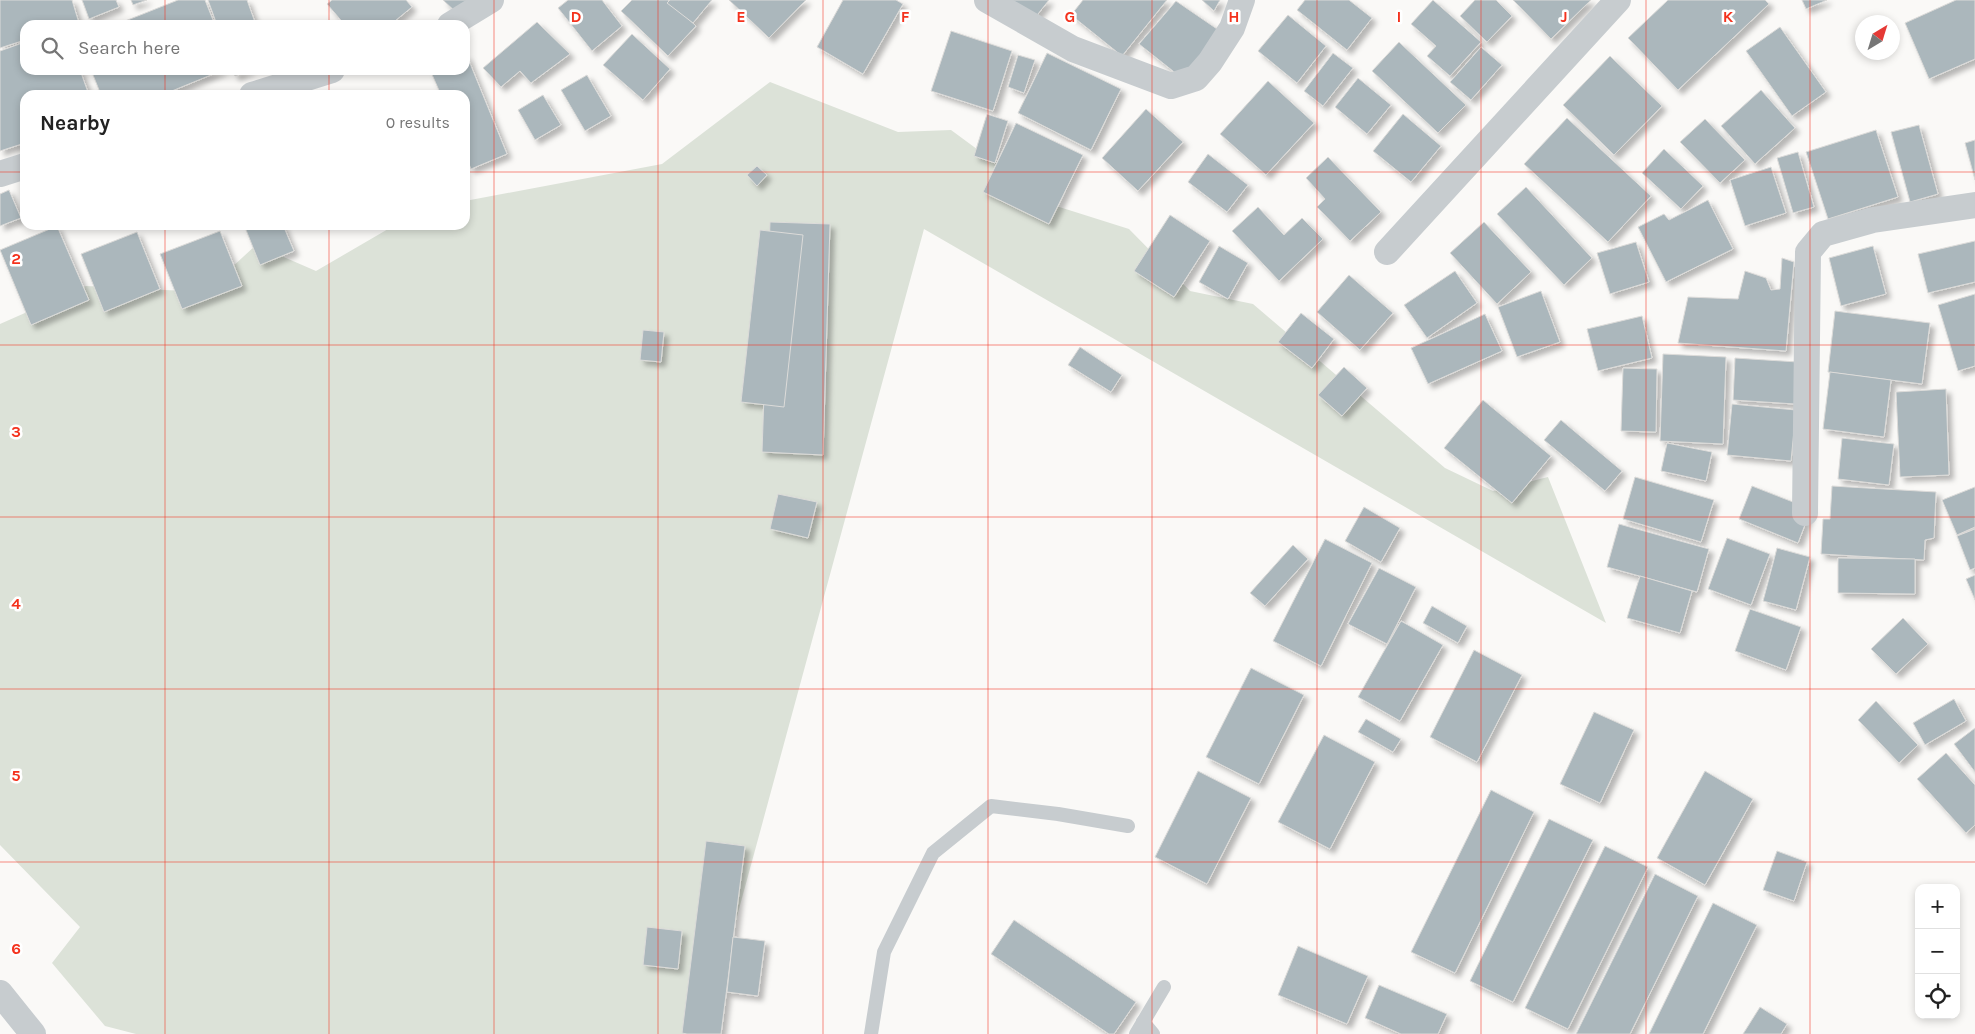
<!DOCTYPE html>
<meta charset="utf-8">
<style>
:root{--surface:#fff;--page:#f6f6f6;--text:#222;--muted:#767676;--line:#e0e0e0}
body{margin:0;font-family:Karla,sans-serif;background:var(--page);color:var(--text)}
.controls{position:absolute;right:15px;bottom:15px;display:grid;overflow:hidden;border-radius:10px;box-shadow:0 2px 8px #0003}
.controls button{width:45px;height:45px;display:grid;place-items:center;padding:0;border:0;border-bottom:1px solid var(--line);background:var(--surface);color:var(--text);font:25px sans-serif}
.compass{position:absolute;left:1855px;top:15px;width:45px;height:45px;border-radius:50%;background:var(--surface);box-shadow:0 2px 8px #0003;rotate:38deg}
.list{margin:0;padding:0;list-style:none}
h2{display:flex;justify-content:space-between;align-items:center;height:65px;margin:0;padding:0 20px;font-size:21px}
h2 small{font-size:16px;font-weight:400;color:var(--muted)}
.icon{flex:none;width:28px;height:28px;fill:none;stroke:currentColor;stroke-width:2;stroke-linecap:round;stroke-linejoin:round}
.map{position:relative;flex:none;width:1975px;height:1034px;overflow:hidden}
.search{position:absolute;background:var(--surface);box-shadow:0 2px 8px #0003;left:20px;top:20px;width:450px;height:55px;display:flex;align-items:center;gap:12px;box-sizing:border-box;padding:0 18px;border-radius:15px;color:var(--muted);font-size:19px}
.panel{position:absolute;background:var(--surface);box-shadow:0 2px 8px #0003;left:20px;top:90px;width:450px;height:140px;border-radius:15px}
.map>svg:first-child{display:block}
.green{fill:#dce2d8}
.building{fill:#abb7bc;stroke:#dcdbd9;filter:url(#shadow)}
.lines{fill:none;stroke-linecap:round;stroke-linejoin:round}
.service{stroke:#c7cccf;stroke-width:14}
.minor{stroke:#c7cccf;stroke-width:26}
.grid{fill:none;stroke:#f4321d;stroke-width:1;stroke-opacity:0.55}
.grid-label{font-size:16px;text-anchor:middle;font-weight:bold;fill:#f4321d;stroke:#fff;stroke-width:5;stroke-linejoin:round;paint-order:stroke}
</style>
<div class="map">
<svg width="1975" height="1034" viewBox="0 0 1975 1034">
<defs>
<filter id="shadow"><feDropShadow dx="4.5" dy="4.5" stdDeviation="2.5" flood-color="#0004"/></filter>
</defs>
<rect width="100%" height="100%" fill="#faf9f7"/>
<path class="green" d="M770,82L898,132L951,130L1053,205L1129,229L1190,291L1253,304L1445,468L1493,491L1548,477L1606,623L924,229L705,1034H136L105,1026L52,963L80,927L0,845V324L86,286L205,292L256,245L316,271L395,225H465V201L662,164Z"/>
<g class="building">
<path d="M0,0H72L79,23L72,25H25V40L0,48Z"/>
<path d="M82,0H116L119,7L89,19Z"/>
<path d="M131,0H147L133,5Z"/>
<path d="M178,0H205L215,25H115Z"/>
<path d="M208,0H247L256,25H217Z"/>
<path d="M332,0H406L412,7L390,25H345L327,4Z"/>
<path d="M443,0H475L460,16Z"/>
<path d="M568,0H602L622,26L592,51L558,8Z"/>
<path d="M632,0H668L696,26L668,56L621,11Z"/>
<path d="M670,0H712L693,23L667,3Z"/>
<path d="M729,0H806L769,38Z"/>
<path d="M843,0H896L903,4L863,74L817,47Z"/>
<path d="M1009,0H1049L1034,19Z"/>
<path d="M1083,0H1167L1122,56L1071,15Z"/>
<path d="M1202,0H1220L1214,11Z"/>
<path d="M1305,0H1349L1372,18L1347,50L1297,10Z"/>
<path d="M1433,0L1481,42L1450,76L1427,56L1436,46L1411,24Z"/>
<path d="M1475,0H1496L1512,16L1487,42L1460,16Z"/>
<path d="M1513,0H1591L1551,39Z"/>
<path d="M1668,0H1765L1769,4L1678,90L1628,38Z"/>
<path d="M1802,0H1827L1806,9Z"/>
<path d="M1956,0H1975V59L1929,79L1905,23Z"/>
<path d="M1176,1L1220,31L1183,79L1139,44Z"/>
<path d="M1288,15L1326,46L1297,83L1258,51Z"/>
<path d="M537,22L570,54L531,83L520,71L501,87L483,68Z"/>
<path d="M1780,27L1826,92L1792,116L1746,51Z"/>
<path d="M951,31L1012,51L993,111L931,91Z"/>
<path d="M632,34L670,69L643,100L603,65Z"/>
<path d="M25,42V70H80L89,95H25V143L0,151V51Z"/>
<path d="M1399,42L1466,105L1438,133L1372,71Z"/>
<path d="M1481,47L1502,65L1471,100L1450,82Z"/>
<path d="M1047,53L1121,89L1091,150L1018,113Z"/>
<path d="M1333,53L1353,68L1323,106L1304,91Z"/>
<path d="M1018,55L1035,60L1024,93L1008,87Z"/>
<path d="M465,56H467L507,154L471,169L465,154V95H441L430,70H465Z"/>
<path d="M1610,56L1662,106L1614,155L1563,105Z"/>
<path d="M91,70H223L162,95H101Z"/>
<path d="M233,70H251L235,76Z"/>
<path d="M587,75L611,116L585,131L561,90Z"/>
<path d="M1358,78L1391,105L1367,134L1335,107Z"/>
<path d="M1268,81L1314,123L1266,175L1220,134Z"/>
<path d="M1761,90L1795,128L1755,164L1721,126Z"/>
<path d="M543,95L561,125L535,140L518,110Z"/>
<path d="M1146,109L1183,142L1138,191L1102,158Z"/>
<path d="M987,114L1008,121L995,163L974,156Z"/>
<path d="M1403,114L1441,146L1411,182L1373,151Z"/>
<path d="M1567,118L1651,196L1608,242L1524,164Z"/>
<path d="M1705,119L1745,160L1720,183L1680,142Z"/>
<path d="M1016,123L1083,155L1049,224L983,192Z"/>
<path d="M1919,125L1938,194L1910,202L1891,132Z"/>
<path d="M1876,130L1898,197L1828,219L1806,152Z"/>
<path d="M1975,140V180L1965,143Z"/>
<path d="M1664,149L1703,186L1681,209L1642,173Z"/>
<path d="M1798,152L1814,207L1793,213L1777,158Z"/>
<path d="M1208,154L1248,185L1227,212L1188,182Z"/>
<path d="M1328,157L1381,212L1350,241L1317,207L1325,199L1306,178Z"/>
<path d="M757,166L767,175L757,186L747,175Z"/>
<path d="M1771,167L1786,213L1745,226L1730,180Z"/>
<path d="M1526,187L1592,258L1564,285L1497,214Z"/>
<path d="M9,190L21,218L0,226V194Z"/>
<path d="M1708,200L1733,249L1666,282L1638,227L1664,214L1669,220Z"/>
<path d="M1258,207L1284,235L1302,218L1323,239L1279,281L1232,231Z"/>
<path d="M1170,215L1210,241L1174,297L1134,271Z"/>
<path d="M770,222L830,224L823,455L762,452Z"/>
<path d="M1484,222L1531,272L1497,304L1450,253Z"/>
<path d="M244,225H283L294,251L260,265Z"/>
<path d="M57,226L89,300L31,325L0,250Z"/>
<path d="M760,230L803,235L784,407L741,402Z"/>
<path d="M220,231L242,286L182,309L160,254Z"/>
<path d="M137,232L160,289L104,312L81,254Z"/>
<path d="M1975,241V282L1928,293L1918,254Z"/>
<path d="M1636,242L1649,282L1610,294L1597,253Z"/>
<path d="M1219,246L1248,263L1228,299L1199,282Z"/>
<path d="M1873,246L1886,294L1841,306L1829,258Z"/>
<path d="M1782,258L1794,262L1786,351L1678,343L1688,297L1738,299L1745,271L1766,278L1771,290L1780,289Z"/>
<path d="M1455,271L1477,303L1427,338L1404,305Z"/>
<path d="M1349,275L1393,313L1360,350L1317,312Z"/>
<path d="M1541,291L1560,342L1517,357L1498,307Z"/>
<path d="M1975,294V366L1958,371L1938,305Z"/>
<path d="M1835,311L1930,323L1922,384L1828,372Z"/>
<path d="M1301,313L1334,339L1312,368L1278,342Z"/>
<path d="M1485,314L1502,351L1428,384L1411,348Z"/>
<path d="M1642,316L1652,358L1598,371L1587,329Z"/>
<path d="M643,330L664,332L661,362L640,360Z"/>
<path d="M1080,347L1122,375L1111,392L1068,365Z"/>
<path d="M1663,354L1726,357L1723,444L1660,441Z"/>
<path d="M1735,358L1798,362L1795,404L1733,400Z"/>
<path d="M1344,367L1367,388L1342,416L1318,395Z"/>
<path d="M1623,368L1657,369L1656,432L1621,431Z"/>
<path d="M1830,372L1891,380L1884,437L1823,429Z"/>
<path d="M1946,389L1949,475L1900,477L1896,392Z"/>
<path d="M1483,400L1551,456L1512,503L1444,448Z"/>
<path d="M1732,404L1796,410L1791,461L1727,455Z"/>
<path d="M1561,420L1622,471L1605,491L1544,440Z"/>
<path d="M1842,438L1894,444L1889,485L1838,479Z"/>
<path d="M1667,443L1712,452L1706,481L1661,471Z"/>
<path d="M1635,477L1714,500L1701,542L1623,519Z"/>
<path d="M1752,486L1811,509L1798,543L1739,519Z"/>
<path d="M1832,486L1936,492L1934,538L1925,540L1924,560L1821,554L1823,519H1830Z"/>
<path d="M1975,487V527L1957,535L1942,500Z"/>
<path d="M778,494L817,502L808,538L770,529Z"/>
<path d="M1364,507L1400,528L1381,562L1345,541Z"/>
<path d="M1619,524L1709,549L1697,592L1607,567Z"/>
<path d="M1975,529V568L1970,570L1957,536Z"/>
<path d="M1727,538L1770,554L1751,605L1708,589Z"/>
<path d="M1325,539L1372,563L1321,666L1273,641Z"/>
<path d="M1293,545L1308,559L1265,606L1250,593Z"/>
<path d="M1777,548L1810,557L1796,610L1763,601Z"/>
<path d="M1838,558L1915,559V594L1838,593Z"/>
<path d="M1379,568L1416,587L1387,644L1348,624Z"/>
<path d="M1975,575V600L1966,579Z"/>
<path d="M1640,576L1692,591L1680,633L1627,618Z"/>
<path d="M1432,606L1467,626L1458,643L1423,623Z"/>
<path d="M1750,609L1801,627L1786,670L1735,651Z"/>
<path d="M1903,618L1928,644L1896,674L1871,649Z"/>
<path d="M1401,621L1443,645L1400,721L1358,697Z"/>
<path d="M1474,650L1522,675L1477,762L1430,737Z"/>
<path d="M1251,668L1304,695L1259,784L1206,757Z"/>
<path d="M1954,699L1966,721L1925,745L1913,723Z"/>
<path d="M1876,701L1918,745L1899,763L1858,720Z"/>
<path d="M1594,712L1634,730L1600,803L1560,784Z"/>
<path d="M1366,719L1401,739L1393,752L1358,732Z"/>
<path d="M1975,728V772L1954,744Z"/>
<path d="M1324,735L1375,762L1330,849L1278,822Z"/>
<path d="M1946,753L1975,785V825L1966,833L1917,779Z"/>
<path d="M1198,771L1251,798L1207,884L1155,857Z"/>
<path d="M1705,771L1753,799L1705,885L1657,858Z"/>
<path d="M1491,790L1534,812L1455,973L1411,952Z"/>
<path d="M1549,819L1593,840L1513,1002L1470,981Z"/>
<path d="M706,841L745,846L721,1034H687L682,1033Z"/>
<path d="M1605,846L1648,867L1568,1029L1525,1008Z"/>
<path d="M1777,851L1807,862L1794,901L1763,890Z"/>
<path d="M1655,874L1698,896L1630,1034H1576Z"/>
<path d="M1713,903L1757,925L1703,1034H1649Z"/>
<path d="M1014,920L1136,1002L1114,1034H1109L991,954Z"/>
<path d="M647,927L682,931L678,969L643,965Z"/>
<path d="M733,937L765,941L758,996L727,992Z"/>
<path d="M1298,946L1368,976L1347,1024L1278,995Z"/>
<path d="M1379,985L1447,1014L1438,1034H1401L1365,1018Z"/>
<path d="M1760,1007L1787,1024L1781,1034H1743Z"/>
</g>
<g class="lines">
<g class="service">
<path d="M1143,1022L1153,1034"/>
<path d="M871,1034L884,952L933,853L991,806L1058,814L1128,826"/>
<path d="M1136,1034L1164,987"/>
</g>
<g class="minor">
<path d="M987,0L1073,49L1171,86L1196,78L1210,62L1232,28L1242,0"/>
<path d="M450,25L491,0"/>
<path d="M252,95L332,70"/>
<path d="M0,174L25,166"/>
<path d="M1387,252L1618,0"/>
<path d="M1805,513L1808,252L1823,234L1873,220L1975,205"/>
<path d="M0,993L33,1034"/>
</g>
</g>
<path class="grid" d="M165,0V25M329,0V25M494,0V1034M658,0V1034M823,0V1034M988,0V1034M1152,0V1034M1317,0V1034M1481,0V1034M1646,0V1034M1810,0V1034M165,70V95M329,70V95M0,172H25M465,172H1975M165,225V1034M329,225V1034M0,345H1975M0,517H1975M0,689H1975M0,862H1975"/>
<g class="grid-label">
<text x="576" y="22">D</text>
<text x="741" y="22">E</text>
<text x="905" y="22">F</text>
<text x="1070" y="22">G</text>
<text x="1234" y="22">H</text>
<text x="1399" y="22">I</text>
<text x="1564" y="22">J</text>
<text x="1728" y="22">K</text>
<text x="16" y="264">2</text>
<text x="16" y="437">3</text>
<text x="16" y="609">4</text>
<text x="16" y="781">5</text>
<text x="16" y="954">6</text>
</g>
</svg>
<div class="controls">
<button>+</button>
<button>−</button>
<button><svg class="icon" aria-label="locate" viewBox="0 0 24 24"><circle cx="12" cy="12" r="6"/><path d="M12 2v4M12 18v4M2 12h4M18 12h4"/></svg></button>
</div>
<svg class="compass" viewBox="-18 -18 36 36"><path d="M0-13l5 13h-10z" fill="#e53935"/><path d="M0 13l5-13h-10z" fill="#767676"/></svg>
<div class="search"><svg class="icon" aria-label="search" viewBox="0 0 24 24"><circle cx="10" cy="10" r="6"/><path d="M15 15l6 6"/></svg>Search here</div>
<section class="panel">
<h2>Nearby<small>0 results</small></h2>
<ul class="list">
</ul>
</section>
</div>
